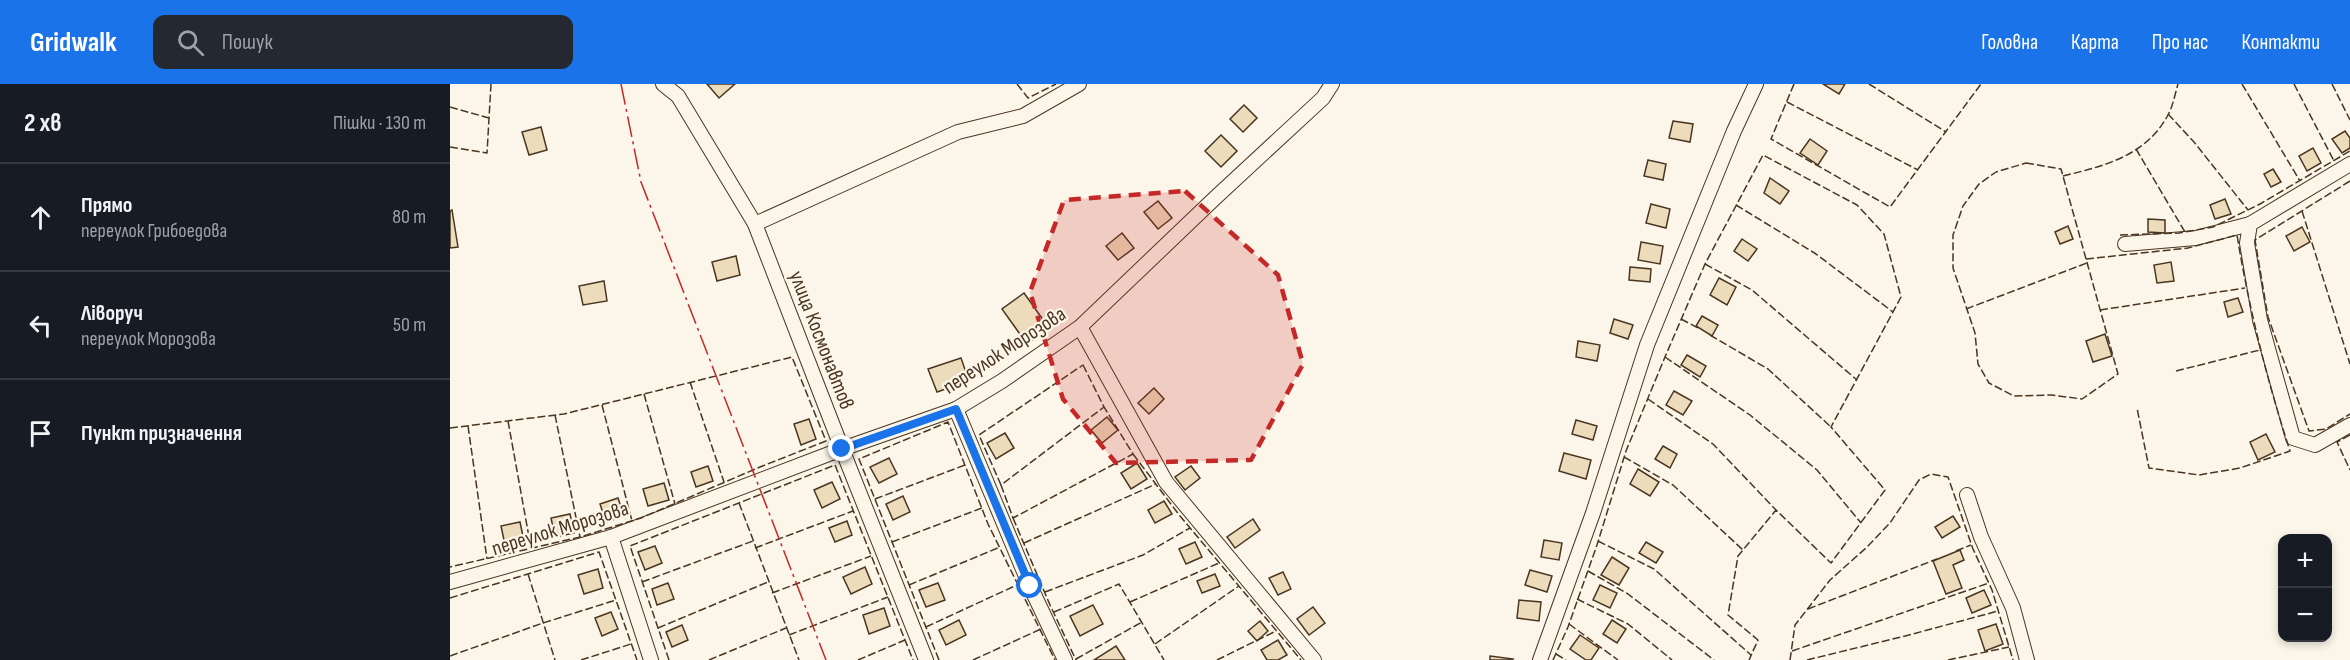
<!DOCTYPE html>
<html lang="uk">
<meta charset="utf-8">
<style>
:root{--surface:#171b24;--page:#242831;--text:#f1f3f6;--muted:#9ea1a6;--line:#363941;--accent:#1a73e8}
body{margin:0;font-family:"Sofia Sans Condensed",sans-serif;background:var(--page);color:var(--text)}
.controls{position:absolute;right:18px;bottom:18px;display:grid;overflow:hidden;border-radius:12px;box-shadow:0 3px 9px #0003}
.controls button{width:54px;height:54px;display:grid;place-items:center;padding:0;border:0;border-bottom:2px solid var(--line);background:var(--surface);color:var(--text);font:30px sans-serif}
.stop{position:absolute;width:18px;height:18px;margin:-14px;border:4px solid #1a73e8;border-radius:50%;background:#fff}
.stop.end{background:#1a73e8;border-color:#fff;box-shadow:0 2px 6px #0008}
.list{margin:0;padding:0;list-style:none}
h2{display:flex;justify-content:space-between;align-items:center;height:78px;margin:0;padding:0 24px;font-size:26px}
h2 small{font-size:20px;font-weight:400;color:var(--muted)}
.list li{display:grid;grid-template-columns:39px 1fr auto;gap:18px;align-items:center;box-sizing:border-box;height:108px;padding:0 24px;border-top:2px solid var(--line)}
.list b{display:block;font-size:22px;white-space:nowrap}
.list p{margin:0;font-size:20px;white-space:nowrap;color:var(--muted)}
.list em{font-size:20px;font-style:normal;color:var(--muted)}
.icon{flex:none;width:33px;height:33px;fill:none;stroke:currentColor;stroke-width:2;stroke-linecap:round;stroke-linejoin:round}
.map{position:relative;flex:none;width:1900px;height:576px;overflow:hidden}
header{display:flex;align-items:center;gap:36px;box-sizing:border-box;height:84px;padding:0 30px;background:var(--accent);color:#fff}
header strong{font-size:28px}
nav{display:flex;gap:33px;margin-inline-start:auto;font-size:21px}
.search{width:420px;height:54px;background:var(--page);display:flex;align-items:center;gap:15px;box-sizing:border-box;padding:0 21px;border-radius:12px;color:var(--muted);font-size:22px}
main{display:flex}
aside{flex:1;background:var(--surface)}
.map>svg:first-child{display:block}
.building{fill:#ecdcbc;stroke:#4a3520;stroke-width:1.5}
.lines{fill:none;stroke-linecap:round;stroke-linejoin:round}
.street-casing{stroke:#4a3520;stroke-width:16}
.street{stroke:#fbf6e9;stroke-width:14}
.fence{stroke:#4a3520;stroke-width:1.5;stroke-dasharray:8 3;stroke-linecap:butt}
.power{stroke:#c62828;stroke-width:1.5;stroke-dasharray:21 4.5 3 4.5;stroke-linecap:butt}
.route{stroke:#1a73e8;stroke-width:8}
.marked{fill:#c62828;fill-opacity:0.2;stroke:#c62828;stroke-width:4.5;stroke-dasharray:12 8;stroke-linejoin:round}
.labels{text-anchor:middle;stroke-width:4.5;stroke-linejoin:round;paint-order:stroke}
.street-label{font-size:21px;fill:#4a3520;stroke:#fbf6e9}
</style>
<header>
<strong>Gridwalk</strong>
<div class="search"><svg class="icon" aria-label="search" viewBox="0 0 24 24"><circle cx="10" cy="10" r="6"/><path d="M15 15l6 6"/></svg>Пошук</div>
<nav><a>Головна</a><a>Карта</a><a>Про нас</a><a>Контакти</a></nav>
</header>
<main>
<aside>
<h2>2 хв<small>Пішки · 130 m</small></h2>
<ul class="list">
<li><svg class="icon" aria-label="ahead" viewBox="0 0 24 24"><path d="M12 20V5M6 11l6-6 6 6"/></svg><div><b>Прямо</b><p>переулок Грибоедова</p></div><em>80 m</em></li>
<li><svg class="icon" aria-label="left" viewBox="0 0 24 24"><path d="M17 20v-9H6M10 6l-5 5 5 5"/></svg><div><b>Ліворуч</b><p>переулок Морозова</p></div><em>50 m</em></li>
<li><svg class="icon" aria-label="arrive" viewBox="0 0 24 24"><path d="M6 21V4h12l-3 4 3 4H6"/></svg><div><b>Пункт призначення</b></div></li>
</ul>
</aside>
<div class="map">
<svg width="1900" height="576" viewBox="0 0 1900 576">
<rect width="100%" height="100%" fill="#fbf6e9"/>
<g class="building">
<path d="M257,0H285L269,14Z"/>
<path d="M1373,0H1395L1389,10Z"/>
<path d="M794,21L807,34L793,48L780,35Z"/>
<path d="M1223,37L1243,40L1240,58L1219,54Z"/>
<path d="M91,43L97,66L79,71L72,48Z"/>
<path d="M1895,47L1900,54V64L1892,69L1882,55Z"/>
<path d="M771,51L787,67L771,83L755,67Z"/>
<path d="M1360,55L1377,67L1368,81L1350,69Z"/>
<path d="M1863,64L1871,79L1857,87L1849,72Z"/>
<path d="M1198,76L1216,80L1213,96L1194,92Z"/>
<path d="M1823,85L1831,98L1821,103L1814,90Z"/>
<path d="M1320,94L1339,107L1330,120L1314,109Z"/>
<path d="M1775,115L1781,130L1765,135L1760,121Z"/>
<path d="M708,117L722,134L708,145L694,128Z"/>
<path d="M1201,120L1220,125L1216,144L1196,139Z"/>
<path d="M2,126L8,163L0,164V127Z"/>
<path d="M1698,135L1715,136V149L1698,148Z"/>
<path d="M1618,142L1623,155L1610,160L1605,148Z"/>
<path d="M1852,143L1860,158L1844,167L1836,152Z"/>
<path d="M672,149L684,164L668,176L656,162Z"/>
<path d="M1292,155L1307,165L1298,177L1284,167Z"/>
<path d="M1191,158L1213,162L1210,180L1188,176Z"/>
<path d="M286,172L290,191L267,197L262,178Z"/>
<path d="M1721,178L1724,197L1707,199L1704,181Z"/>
<path d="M1180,183L1201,185L1200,198L1179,196Z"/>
<path d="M1269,194L1286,203L1277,221L1260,211Z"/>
<path d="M154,197L157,217L133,221L129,202Z"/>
<path d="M574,209L599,244L577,260L552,225Z"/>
<path d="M1788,214L1793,228L1778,233L1774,218Z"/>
<path d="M1252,232L1268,241L1262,252L1246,242Z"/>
<path d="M1164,235L1183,241L1178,255L1160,249Z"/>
<path d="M1655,250L1662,272L1643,278L1636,257Z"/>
<path d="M1128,257L1150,261L1147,277L1126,273Z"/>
<path d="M1237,271L1256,282L1250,293L1231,281Z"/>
<path d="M511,274L519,297L487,308L478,285Z"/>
<path d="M704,304L714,315L699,330L688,319Z"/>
<path d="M1224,307L1242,317L1233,331L1216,321Z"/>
<path d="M657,333L668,346L652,359L641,346Z"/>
<path d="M359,335L366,355L351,361L344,340Z"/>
<path d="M1126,336L1147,342L1143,356L1122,350Z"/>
<path d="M555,349L564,364L546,375L537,359Z"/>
<path d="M1816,350L1825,368L1808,376L1800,358Z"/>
<path d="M1213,362L1227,370L1220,384L1205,375Z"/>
<path d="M1114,369L1141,376L1136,395L1109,387Z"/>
<path d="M439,374L447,390L429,399L420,383Z"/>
<path d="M687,379L697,395L681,405L671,389Z"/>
<path d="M258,382L263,397L246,403L241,388Z"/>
<path d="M741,382L750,394L735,406L725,393Z"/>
<path d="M1188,385L1209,398L1200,412L1180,400Z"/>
<path d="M382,398L390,415L372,424L364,406Z"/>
<path d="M214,399L219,416L198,422L193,405Z"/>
<path d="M453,412L460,428L443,436L436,420Z"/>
<path d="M168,414L174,432L156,438L150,420Z"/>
<path d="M714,417L722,430L705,439L698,426Z"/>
<path d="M120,430L124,449L105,453L101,434Z"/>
<path d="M1503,432L1510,443L1492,454L1485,443Z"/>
<path d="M803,435L810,446L785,464L777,453Z"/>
<path d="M397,437L402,451L385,458L379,444Z"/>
<path d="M70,438L74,457L55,461L51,442Z"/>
<path d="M1094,456L1112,459L1109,476L1091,473Z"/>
<path d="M745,458L752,473L736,480L729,465Z"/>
<path d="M1196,458L1213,468L1206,479L1189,469Z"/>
<path d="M205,462L212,479L195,486L188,468Z"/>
<path d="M1510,466L1514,476L1503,481L1512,504L1496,510L1483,477Z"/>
<path d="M1162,473L1179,484L1169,501L1151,491Z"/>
<path d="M415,483L422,500L401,510L393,493Z"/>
<path d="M148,485L153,504L134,510L128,491Z"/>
<path d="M1080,486L1102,492L1097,508L1075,501Z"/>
<path d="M833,488L841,505L828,511L819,494Z"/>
<path d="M765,490L770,502L752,509L747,497Z"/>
<path d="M218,499L224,515L207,521L202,505Z"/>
<path d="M488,499L495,516L476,523L469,506Z"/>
<path d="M1150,501L1167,509L1160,524L1143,516Z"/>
<path d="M1534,506L1541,521L1522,529L1516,514Z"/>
<path d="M1069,516L1091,518L1089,537L1067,534Z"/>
<path d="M643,521L653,540L630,552L620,532Z"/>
<path d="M863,523L875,539L859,551L847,535Z"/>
<path d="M434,524L440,542L419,550L413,531Z"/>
<path d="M161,528L168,545L152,552L145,534Z"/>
<path d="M509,536L516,551L496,561L489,546Z"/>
<path d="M1162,536L1176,545L1167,559L1153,550Z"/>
<path d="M810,537L818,547L807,557L798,547Z"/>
<path d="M1546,540L1553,560L1535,567L1528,546Z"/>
<path d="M232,541L238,556L222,563L216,548Z"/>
<path d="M1130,551L1149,564L1141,576H1136L1120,565Z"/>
<path d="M828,556L837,571L828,576H817L811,566Z"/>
<path d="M666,562L675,576H644Z"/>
<path d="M1040,572L1063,575L1062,576H1040Z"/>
</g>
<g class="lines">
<defs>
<g id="street">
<path d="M213,0L228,12L305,140L392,365L476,576"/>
<path d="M1900,80L1800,140L1797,159L1810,236L1843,354L1865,361L1900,341"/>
<path d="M305,140L508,48L573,32L629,0"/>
<path d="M1675,160L1746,154L1800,140"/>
<path d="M630,243L716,398L864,576"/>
<path d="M506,325L580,502L615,576"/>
<path d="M1517,411L1531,453L1563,524L1577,576"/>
<path d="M161,453L201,576"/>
<path d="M0,498L161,453L392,365L506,325L552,297L630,243L765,114L873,14L882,0"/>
<path d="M1090,576L1143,429L1197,261L1284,47L1306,0"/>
</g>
</defs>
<use href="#street" class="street-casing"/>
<use href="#street" class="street"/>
<g class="fence">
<path d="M567,0L578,14L606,0"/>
<path d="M1344,0L1321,55L1440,123L1531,0"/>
<path d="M1419,0L1496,48"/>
<path d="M1792,0L1850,97"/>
<path d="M1844,0L1884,77"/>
<path d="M1882,0L1900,36"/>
<path d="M1337,18L1468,86"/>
<path d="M0,23L39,34"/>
<path d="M1718,30L1744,58L1798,126"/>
<path d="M0,63L37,69L41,0"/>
<path d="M1686,65L1735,148"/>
<path d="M1576,79L1611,85L1668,290L1632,315L1601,311L1564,312L1539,299L1528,280L1525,249L1503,184V151L1513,122L1529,100L1546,88Z"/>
<path d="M1613,92C1654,82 1696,72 1718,31C1723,22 1725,10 1728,0"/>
<path d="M1900,97L1805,156L1818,233L1859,347L1876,345L1900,330"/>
<path d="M1286,121L1366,170L1443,228"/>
<path d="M1852,127L1900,280"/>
<path d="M1670,151L1729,149L1763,143L1810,120L1900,67"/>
<path d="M1636,175L1738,164L1787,151C1799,225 1817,296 1840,367L1790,384L1749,391L1699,384L1687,324"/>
<path d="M1255,180L1302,206L1407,296"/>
<path d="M1516,225L1637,179"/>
<path d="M1650,226L1795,204"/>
<path d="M1231,235L1250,245"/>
<path d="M1260,251L1318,285L1381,343"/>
<path d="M1215,273L1300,331L1367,386L1411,439"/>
<path d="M633,281L654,323L551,401L529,351Z"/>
<path d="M1726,287L1810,266"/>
<path d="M240,298L274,398"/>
<path d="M194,310L225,420"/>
<path d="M1198,315L1263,360L1326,426"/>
<path d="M152,321L182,437"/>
<path d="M105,331L130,453"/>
<path d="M58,337L81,464"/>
<path d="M18,342L37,475"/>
<path d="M0,344L114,330L342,273L376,357L310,383L191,434L130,453L0,483"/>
<path d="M1900,351L1887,358L1900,386"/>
<path d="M683,370L730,432L851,576"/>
<path d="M1174,373L1223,401L1293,466"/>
<path d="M551,401L563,434L683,370L654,323"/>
<path d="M425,415L515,381"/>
<path d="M289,419L349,576"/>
<path d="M563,434L600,521L626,576"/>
<path d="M1148,457L1204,485L1301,571"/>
<path d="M442,458L532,424"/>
<path d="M574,459L706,400"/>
<path d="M305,464L403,427"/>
<path d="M1506,467L1521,461"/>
<path d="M1138,487L1178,510L1264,576"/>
<path d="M78,490L105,576"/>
<path d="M192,498L303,457"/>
<path d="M459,501L550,463"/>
<path d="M595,508L693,471L740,444"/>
<path d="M322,509L421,472"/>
<path d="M0,514L149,468L187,576"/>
<path d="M1127,515L1178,540L1222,576"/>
<path d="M680,518L769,479"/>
<path d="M1358,525L1487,475"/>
<path d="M604,528L669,500L714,576"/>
<path d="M1119,540L1168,576"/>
<path d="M476,543L569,500"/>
<path d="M208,544L318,498"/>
<path d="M339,551L438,513"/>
<path d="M705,560L789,502"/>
<path d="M1342,567L1539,499"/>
<path d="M1106,570L1116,576"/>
<path d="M0,572L93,539L166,516"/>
<path d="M626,575L692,538"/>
<path d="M131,576L181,560"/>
<path d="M219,576L180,462L385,381L463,576"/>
<path d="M259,576L336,544"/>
<path d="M408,576L455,556"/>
<path d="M489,576L409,375L498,338L538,440L605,576"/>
<path d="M523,576L591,545"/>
<path d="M767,576L826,547"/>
<path d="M1103,576L1118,543L1147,461L1176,367L1215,273L1255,180L1313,71L1407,121L1434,150L1451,213L1381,343L1435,406L1381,479L1326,426L1288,472L1278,531L1308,556L1299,576"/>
<path d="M1340,576L1345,541L1380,496L1416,464L1440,439L1469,396L1481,390L1498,393L1523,465L1542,506L1563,576"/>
<path d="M1357,576L1459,551L1548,527"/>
<path d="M1498,576L1559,563"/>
</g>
<path class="power" d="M171,0L191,98L376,576"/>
</g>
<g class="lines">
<path class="route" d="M392,365L506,325L580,502"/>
</g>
<path class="marked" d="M735,107L828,191L853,280L801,376L666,379L613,315L580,208L614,116Z"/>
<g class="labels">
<g class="street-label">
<text transform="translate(372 256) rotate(69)" y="7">улица Космонавтов</text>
<text transform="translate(554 266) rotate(-33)" y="7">переулок Морозова</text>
<text transform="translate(110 444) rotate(-17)" y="7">переулок Морозова</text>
</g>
</g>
</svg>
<div class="controls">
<button>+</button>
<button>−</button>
</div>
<div class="stop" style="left:580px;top:502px"></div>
<div class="stop end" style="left:392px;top:365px"></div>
</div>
</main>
